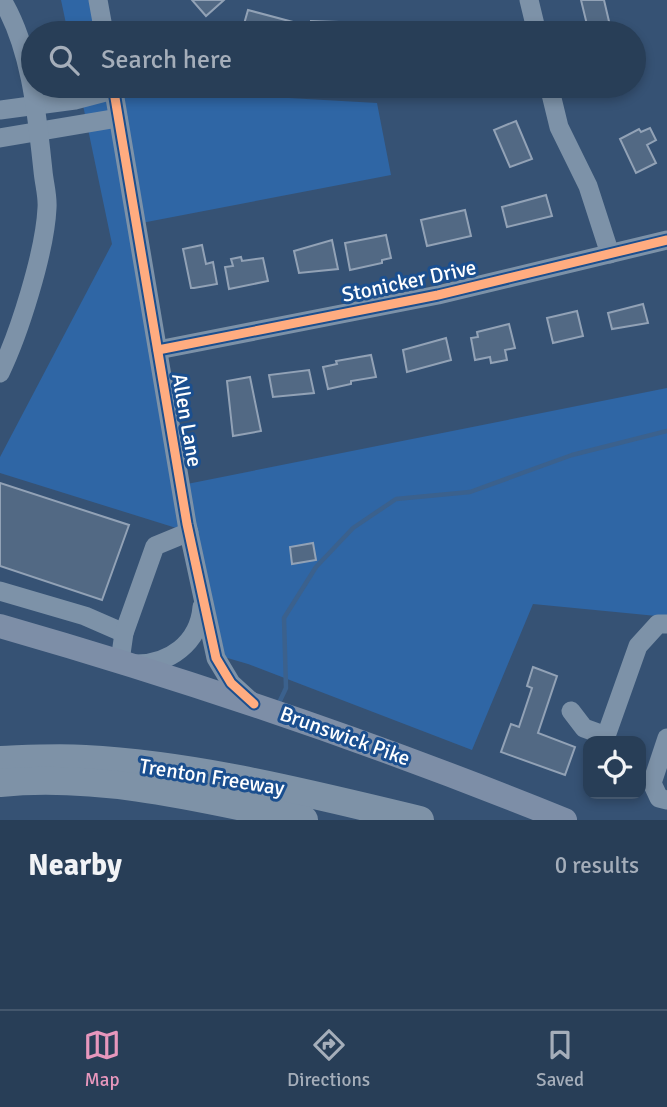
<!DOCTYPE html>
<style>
:root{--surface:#283e57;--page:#344961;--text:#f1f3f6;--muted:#a5aeba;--line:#44576d;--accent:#e797bd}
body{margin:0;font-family:Signika,sans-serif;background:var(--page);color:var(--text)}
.controls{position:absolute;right:21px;bottom:21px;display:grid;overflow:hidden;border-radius:14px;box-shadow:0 4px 10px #0003}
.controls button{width:63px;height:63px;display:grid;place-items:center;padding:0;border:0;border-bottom:2px solid var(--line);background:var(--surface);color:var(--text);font:35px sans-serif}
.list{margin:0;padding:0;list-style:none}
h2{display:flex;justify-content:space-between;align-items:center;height:91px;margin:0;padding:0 28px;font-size:30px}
h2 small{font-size:23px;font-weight:400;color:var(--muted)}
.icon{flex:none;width:38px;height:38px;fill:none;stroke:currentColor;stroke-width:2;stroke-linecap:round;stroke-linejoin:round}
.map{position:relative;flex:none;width:667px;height:820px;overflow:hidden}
.search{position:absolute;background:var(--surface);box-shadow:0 4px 10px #0003;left:21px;right:21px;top:21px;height:77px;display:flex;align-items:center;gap:18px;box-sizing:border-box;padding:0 24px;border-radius:38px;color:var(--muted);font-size:26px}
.sheet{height:189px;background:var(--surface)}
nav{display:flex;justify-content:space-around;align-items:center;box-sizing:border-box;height:98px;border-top:2px solid var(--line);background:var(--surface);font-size:19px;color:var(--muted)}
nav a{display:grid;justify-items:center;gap:4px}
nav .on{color:var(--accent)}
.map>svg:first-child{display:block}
.green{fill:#2f66a5}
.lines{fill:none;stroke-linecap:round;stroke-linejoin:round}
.stream{stroke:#3b618d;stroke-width:4.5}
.building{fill:#526984;stroke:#92a2b6;stroke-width:2}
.minor{stroke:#7d92a8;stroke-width:19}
.major{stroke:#7d8ea7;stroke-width:24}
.highway{stroke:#7e92a7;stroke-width:28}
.cycleway-casing{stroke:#1b4f8f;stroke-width:13}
.cycleway{stroke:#ffac80;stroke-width:9}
.labels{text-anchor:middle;stroke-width:6;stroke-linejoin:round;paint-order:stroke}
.street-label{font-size:21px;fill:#fff;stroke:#1b4f8f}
</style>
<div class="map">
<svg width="667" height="820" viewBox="0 0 667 820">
<rect width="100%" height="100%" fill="#365274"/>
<g class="green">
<path d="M61,0H92L98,33H68Z"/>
<path d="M79,86L377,103L391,175L131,225L177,486L667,388V617L533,604L472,750L248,664L207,652L189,532L0,473V457L112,244Z"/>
</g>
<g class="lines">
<path class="stream" d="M278,705L286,688L284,618L316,567L353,528L396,499L470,492L572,455L667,431"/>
</g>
<g class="building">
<path d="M192,0H224L206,16Z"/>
<path d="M581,0H604L611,30L589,33Z"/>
<path d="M248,10L293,22L290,33L242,31Z"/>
<path d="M311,21L366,23L365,33H311Z"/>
<path d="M464,25L474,33H458Z"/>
<path d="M413,26H429L428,33H389V27Z"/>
<path d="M601,86H623V87L602,92Z"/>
<path d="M516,121L532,159L510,167L494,130Z"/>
<path d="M650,128L656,140L647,145L656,163L636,173L620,139L639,129L641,132Z"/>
<path d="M546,195L552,216L507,227L502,207Z"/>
<path d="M465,210L471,236L427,246L421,220Z"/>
<path d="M386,235L391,258L382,260V263L350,270L345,243Z"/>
<path d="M332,240L338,269L299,273L294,251Z"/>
<path d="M202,245L206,264L213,262L217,284L194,288H191L183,249Z"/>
<path d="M241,257L242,261L263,258L268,281L229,289L225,267L233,266L231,259Z"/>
<path d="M643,304L648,323L612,329L608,313Z"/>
<path d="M577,311L583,336L553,343L547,318Z"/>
<path d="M509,324L515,348L505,350L507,360L491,363L490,357L475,360L471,338L478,337L477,332Z"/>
<path d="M446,338L451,360L407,372L403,350Z"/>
<path d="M371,355L376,377L351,381V384L328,389L323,367L337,364L336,361Z"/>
<path d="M309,370L314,393L273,397L269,375Z"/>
<path d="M250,377L261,431L233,436L227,381Z"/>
<path d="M0,483L129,525L102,600L0,566Z"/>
<path d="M313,543L316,560L292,564L290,547Z"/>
<path d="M533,667L557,676L538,733L575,747L565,775L501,752L511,724L519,727L532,688L527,686Z"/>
</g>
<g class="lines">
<g class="minor">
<path d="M98,0L104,33"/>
<path d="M529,0L537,33"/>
<path d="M113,86L187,524L216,658L231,683L253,703"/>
<path d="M549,86L559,127L588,186L610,254"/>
<path d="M0,110L75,100L113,90"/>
<path d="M0,138L118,118"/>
<path d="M158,350L438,295L667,240"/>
<path d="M0,373C19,334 45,252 47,208C48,196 44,183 43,171C37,115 31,48 2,0"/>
<path d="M0,591L85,616L124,633"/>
<path d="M120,661L124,633L155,546L189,532"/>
<path d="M134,664C169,665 199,643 202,607"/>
<path d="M571,711L584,728L606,736L638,646L658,624H667"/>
<path d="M667,738L652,783L659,798L667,800"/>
</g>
<path class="major" d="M0,626C192,681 380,745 565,820"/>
<g class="highway">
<path d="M0,760C28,759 57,757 85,759C198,765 311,794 420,820"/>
<path d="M0,783C101,773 205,799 304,820"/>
</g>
<defs>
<g id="cycleway">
<path d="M113,86L187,524L216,658L231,683L254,704"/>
<path d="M158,350L438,295L667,240"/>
</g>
</defs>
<use href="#cycleway" class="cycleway-casing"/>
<use href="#cycleway" class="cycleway"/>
</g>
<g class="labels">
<g class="street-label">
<text transform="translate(409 281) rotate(-12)" y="7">Stonicker Drive</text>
<text transform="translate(187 420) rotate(80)" y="7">Allen Lane</text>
<text transform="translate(345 736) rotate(20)" y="7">Brunswick Pike</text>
<text transform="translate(212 777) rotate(9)" y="7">Trenton Freeway</text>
</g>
</g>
</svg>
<div class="controls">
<button><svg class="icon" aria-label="locate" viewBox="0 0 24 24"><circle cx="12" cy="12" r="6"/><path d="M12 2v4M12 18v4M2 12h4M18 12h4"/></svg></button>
</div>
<div class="search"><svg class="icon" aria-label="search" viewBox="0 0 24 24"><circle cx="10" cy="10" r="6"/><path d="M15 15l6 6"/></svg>Search here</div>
</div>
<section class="sheet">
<h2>Nearby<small>0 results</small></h2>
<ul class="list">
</ul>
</section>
<nav>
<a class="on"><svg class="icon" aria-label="map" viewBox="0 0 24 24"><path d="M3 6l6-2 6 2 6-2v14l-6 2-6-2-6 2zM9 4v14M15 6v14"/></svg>Map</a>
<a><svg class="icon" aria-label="directions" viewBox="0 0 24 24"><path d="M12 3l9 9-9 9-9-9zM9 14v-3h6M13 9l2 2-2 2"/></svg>Directions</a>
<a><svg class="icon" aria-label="saved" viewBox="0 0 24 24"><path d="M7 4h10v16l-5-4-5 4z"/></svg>Saved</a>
</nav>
